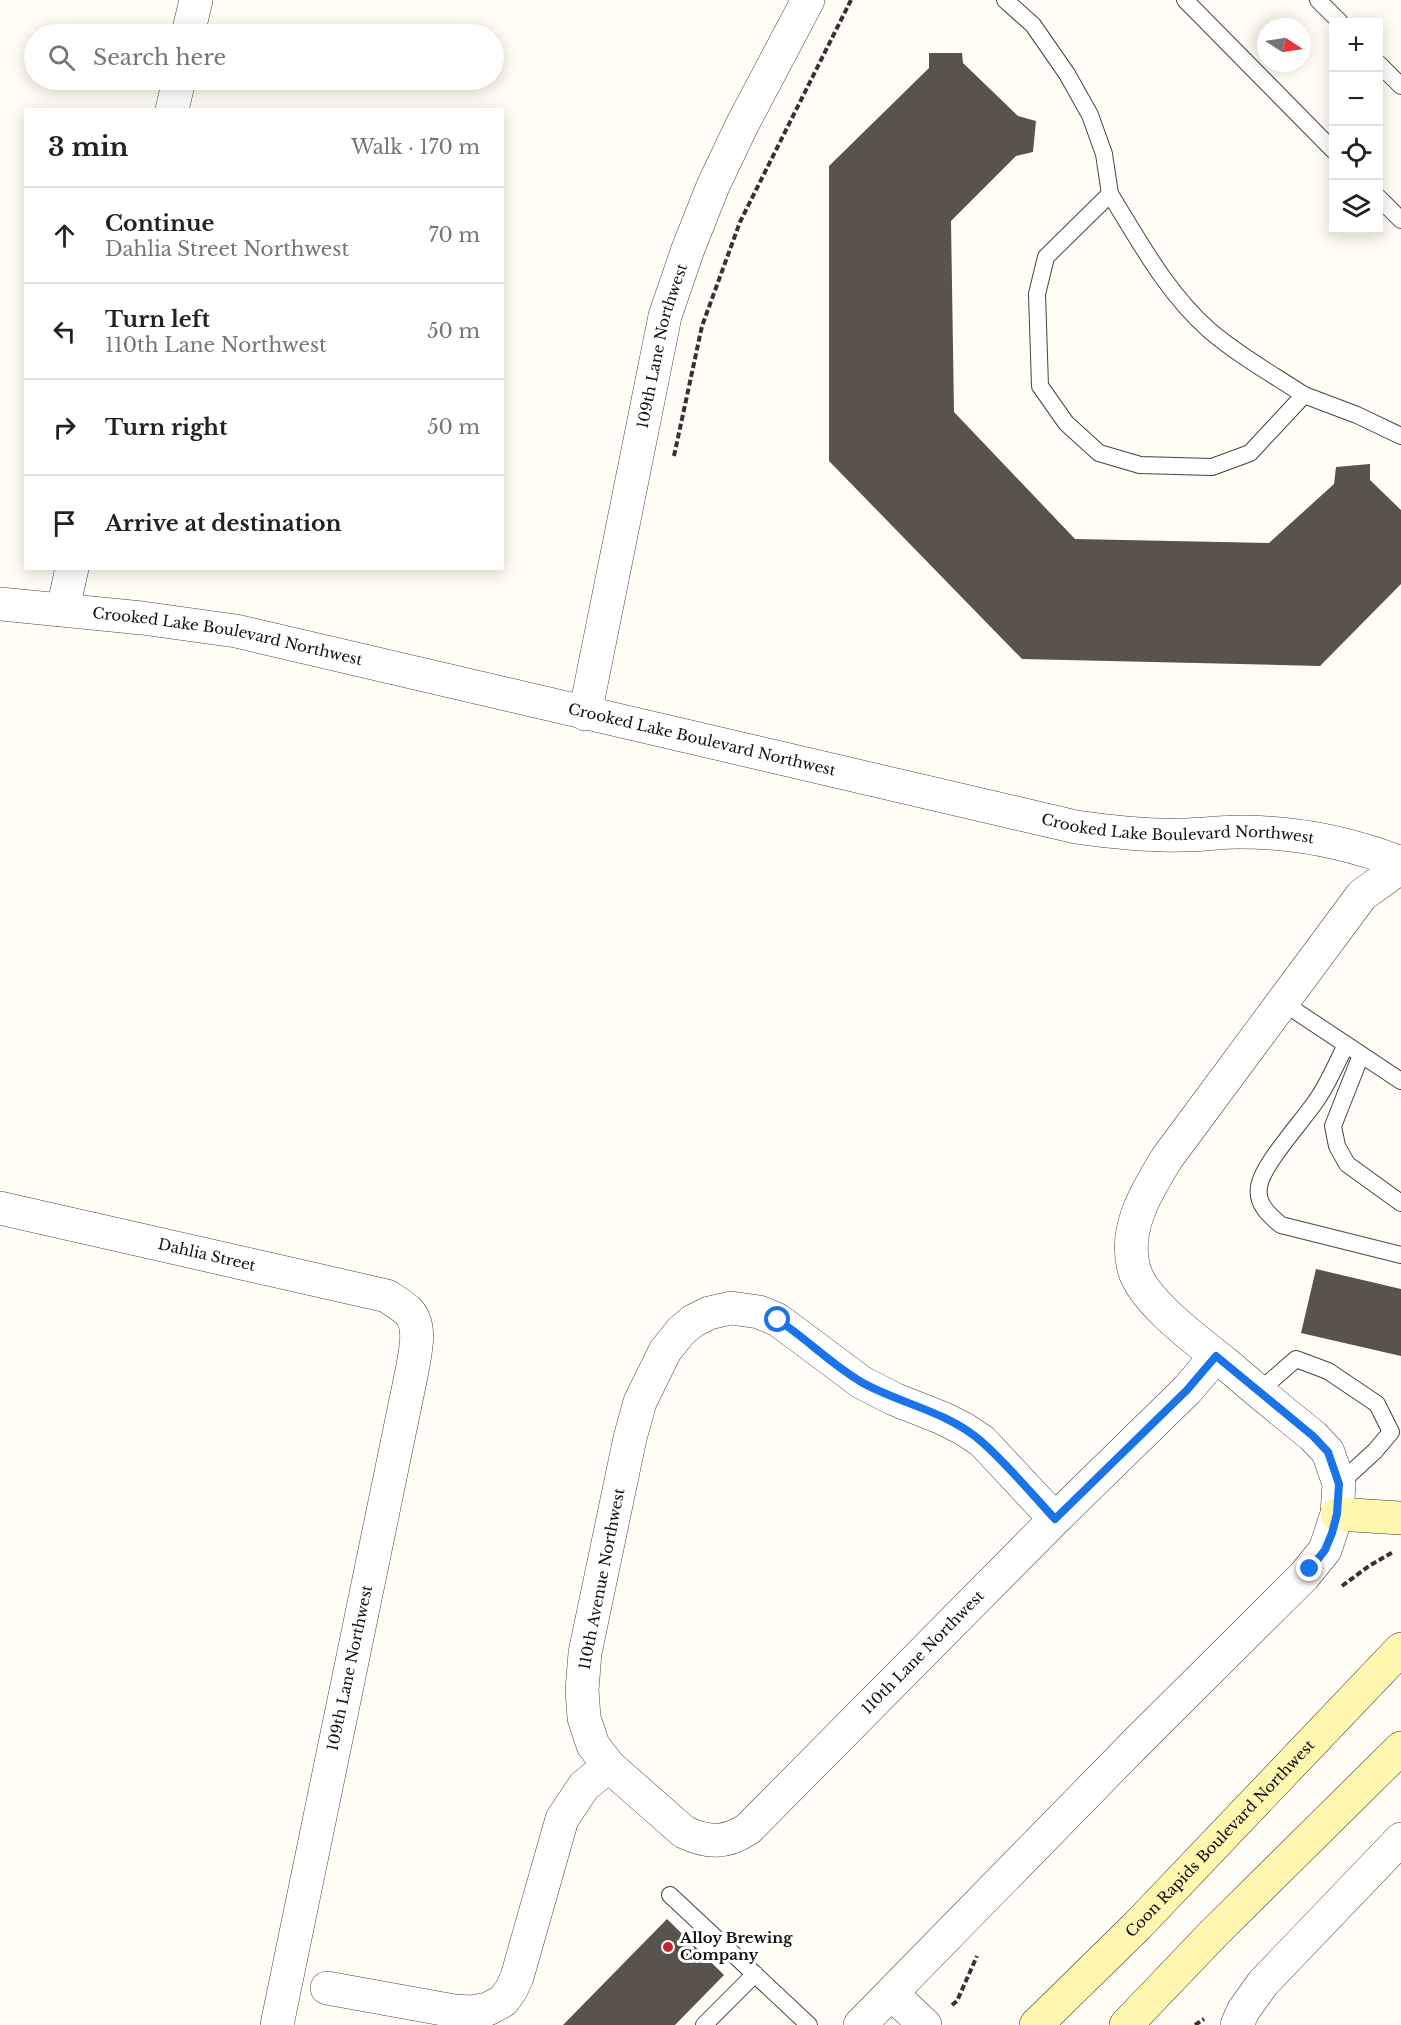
<!DOCTYPE html>
<meta charset="utf-8">
<style>
:root{--surface:#fff;--page:#f2f2f2;--text:#222;--muted:#767676;--line:#e0e0e0}
body{margin:0;font-family:"Libre Baskerville",serif;background:var(--page);color:var(--text)}
.controls{position:absolute;right:18px;top:18px;display:grid;overflow:hidden;border-radius:0px;box-shadow:0 3px 15px #0003}
.controls button{width:54px;height:54px;display:grid;place-items:center;padding:0;border:0;border-bottom:2px solid var(--line);background:var(--surface);color:var(--text);font:30px sans-serif}
.compass{position:absolute;left:1257px;top:18px;width:54px;height:54px;border-radius:50%;background:var(--surface);box-shadow:0 3px 15px #0003;rotate:102deg}
.stop{position:absolute;width:18px;height:18px;margin:-14px;border:4px solid #1a73e8;border-radius:50%;background:#fff}
.stop.end{background:#1a73e8;border-color:#fff;box-shadow:0 2px 6px #0008}
.list{margin:0;padding:0;list-style:none}
h2{display:flex;justify-content:space-between;align-items:center;height:78px;margin:0;padding:0 24px;font-size:26px}
h2 small{font-size:20px;font-weight:400;color:var(--muted)}
.list li{display:grid;grid-template-columns:39px 1fr auto;gap:18px;align-items:center;box-sizing:border-box;height:96px;padding:0 24px;border-top:2px solid var(--line)}
.list b{display:block;font-size:22px;white-space:nowrap}
.list p{margin:0;font-size:20px;white-space:nowrap;color:var(--muted)}
.list em{font-size:20px;font-style:normal;color:var(--muted)}
.icon{flex:none;width:33px;height:33px;fill:none;stroke:currentColor;stroke-width:2;stroke-linecap:round;stroke-linejoin:round}
.map{position:relative;flex:none;width:1401px;height:2025px;overflow:hidden}
.search{position:absolute;background:var(--surface);box-shadow:0 3px 15px #0003;left:24px;top:24px;width:480px;height:66px;display:flex;align-items:center;gap:15px;box-sizing:border-box;padding:0 21px;border-radius:33px;color:var(--muted);font-size:22px}
.panel{position:absolute;background:var(--surface);box-shadow:0 3px 15px #0003;left:24px;top:108px;width:480px;height:462px;border-radius:0px}
.map>svg:first-child{display:block}
.building{fill:#5a524d}
.lines{fill:none;stroke-linecap:round;stroke-linejoin:round}
.lane-casing{stroke:#444;stroke-width:18}
.street-casing{stroke:#444;stroke-width:34}
.secondary-casing{stroke:#333;stroke-width:34}
.path{stroke:#333;stroke-width:4;stroke-dasharray:6 3;stroke-linecap:butt}
.lane{stroke:#fff;stroke-width:16}
.street{stroke:#fff;stroke-width:33}
.secondary{stroke:#fff6b0;stroke-width:33}
.route{stroke:#1a73e8;stroke-width:8}
.poi-dot{fill:#c4262e;stroke:#fff;stroke-width:2}
.labels{text-anchor:middle;stroke-width:6;stroke-linejoin:round;paint-order:stroke}
.street-label{font-size:15px;fill:#111;stroke:#fff}
.poi-label{font-size:15px;font-weight:bold;fill:#111;stroke:#fff;text-anchor:start}
</style>
<div class="map">
<svg width="1401" height="2025" viewBox="0 0 1401 2025">
<rect width="100%" height="100%" fill="#fffdf5"/>
<g class="building">
<path d="M929,53H962L963,63L1018,116L1036,121L1033,152L1016,156L951,221L954,412L1075,539L1269,543L1334,484L1336,467L1370,464V480L1401,510V584L1320,666L1022,659L829,461V166L929,68Z"/>
<path d="M1316,1269L1401,1289V1356L1301,1333Z"/>
<path d="M667,1919L724,1975L675,2025H563Z"/>
</g>
<g class="lines">
<defs>
<g id="lane">
<path d="M1005,0L1033,25L1067,74L1090,115L1104,154L1110,194L1046,257L1037,294L1040,386L1066,423L1099,453L1140,465L1212,467L1250,453L1304,395L1357,415L1401,436"/>
<path d="M1185,0L1334,151"/>
<path d="M1318,0L1340,22"/>
<path d="M1378,63L1401,86"/>
<path d="M1110,194C1139,241 1167,293 1209,330C1238,355 1272,374 1304,395"/>
<path d="M1378,197L1401,220"/>
<path d="M1282,1002L1401,1081"/>
<path d="M1346,1045C1337,1062 1329,1082 1318,1098C1304,1120 1262,1164 1259,1187C1256,1204 1270,1216 1281,1225L1401,1255"/>
<path d="M1361,1055L1333,1126L1337,1146L1347,1164L1401,1203"/>
<path d="M1258,1392L1296,1359L1328,1371L1377,1404L1391,1432L1375,1451L1339,1484"/>
<path d="M670,1895L809,2025"/>
<path d="M704,2025L755,1974"/>
</g>
<g id="street">
<path d="M188,34L196,0"/>
<path d="M172,110L179,80"/>
<path id="s1" d="M0,604L142,618L236,631L1076,827C1111,832 1146,836 1181,835C1201,835 1221,832 1240,832C1295,832 1350,843 1401,863"/>
<path d="M63,609L72,568"/>
<path id="s2" d="M585,714L665,316L688,249L713,186L742,125L808,0"/>
<path id="s3" d="M0,1208L387,1296C393,1300 401,1305 407,1310C423,1325 415,1352 412,1371L277,2025"/>
<path id="s4" d="M1055,1519L982,1441L964,1429L942,1418L894,1399L861,1382L778,1320L759,1312L731,1308L709,1313L693,1321L681,1331L665,1351L640,1402L630,1438L585,1653L582,1690L584,1718L593,1745L609,1766L684,1832C708,1843 725,1844 748,1829L1055,1519L1187,1390L1216,1356"/>
<path d="M327,1988L454,2011L472,2012L488,2009L503,2001L511,1990L517,1977L562,1819L584,1786L609,1766"/>
<path d="M892,1994L925,2025"/>
<path d="M860,2025L1136,1743L1304,1576L1325,1550L1337,1514L1339,1484L1328,1452L1313,1436C1283,1412 1254,1388 1225,1363C1198,1341 1143,1302 1134,1269C1123,1228 1147,1191 1167,1158L1362,895L1401,867"/>
<path d="M1237,2025L1243,2011L1263,1983L1401,1839"/>
</g>
<g id="secondary">
<path d="M1337,1514L1401,1518"/>
<path id="s5" d="M1036,2025L1138,1925L1401,1649"/>
<path d="M1126,2025L1214,1933L1401,1748"/>
</g>
</defs>
<use href="#lane" class="lane-casing"/>
<use href="#street" class="street-casing"/>
<use href="#secondary" class="secondary-casing"/>
<g class="path">
<path d="M674,456L702,326L740,222L851,0"/>
<path d="M1342,1586L1369,1566L1393,1552"/>
<path d="M952,2005L957,2001L977,1956"/>
<path d="M1195,2025L1204,2019"/>
</g>
<use href="#lane" class="lane"/>
<use href="#street" class="street"/>
<use href="#secondary" class="secondary"/>
</g>
<g class="lines">
<path class="route" d="M778,1320C807,1339 832,1365 863,1383C901,1404 949,1412 982,1442C1008,1465 1031,1493 1055,1519L1187,1390L1216,1356L1313,1436L1328,1452L1339,1484L1337,1514L1332,1533L1325,1550L1310,1569"/>
</g>
<circle class="poi-dot" cx="668" cy="1947" r="6"/>
<g class="labels">
<g class="street-label">
<text dy="5" stroke="none"><textPath href="#s2" startOffset="376">109th Lane Northwest</textPath></text>
<text dy="5" stroke="none"><textPath href="#s1" startOffset="230">Crooked Lake Boulevard Northwest</textPath></text>
<text dy="5" stroke="none"><textPath href="#s1" startOffset="716">Crooked Lake Boulevard Northwest</textPath></text>
<text dy="5" stroke="none"><textPath href="#s1" startOffset="1202">Crooked Lake Boulevard Northwest</textPath></text>
<text dy="5" stroke="none"><textPath href="#s3" startOffset="212">Dahlia Street</textPath></text>
<text transform="translate(602 1579) rotate(-79)" y="5">110th Avenue Northwest</text>
<text dy="5" stroke="none"><textPath href="#s4" startOffset="1326">110th Lane Northwest</textPath></text>
<text transform="translate(350 1668) rotate(-78)" y="5">109th Lane Northwest</text>
<text dy="5" stroke="none"><textPath href="#s5" startOffset="262">Coon Rapids Boulevard Northwest</textPath></text>
</g>
<g class="poi-label">
<text x="680" y="1943">Alloy Brewing<tspan x="680" dy="17">Company</tspan></text>
</g>
</g>
</svg>
<div class="controls">
<button>+</button>
<button>−</button>
<button><svg class="icon" aria-label="locate" viewBox="0 0 24 24"><circle cx="12" cy="12" r="6"/><path d="M12 2v4M12 18v4M2 12h4M18 12h4"/></svg></button>
<button><svg class="icon" aria-label="layers" viewBox="0 0 24 24"><path d="M12 4l9 5-9 5-9-5zM3 14l9 5 9-5"/></svg></button>
</div>
<svg class="compass" viewBox="-18 -18 36 36"><path d="M0-13l5 13h-10z" fill="#e53935"/><path d="M0 13l5-13h-10z" fill="#767676"/></svg>
<div class="stop" style="left:778px;top:1320px"></div>
<div class="stop end" style="left:1310px;top:1569px"></div>
<div class="search"><svg class="icon" aria-label="search" viewBox="0 0 24 24"><circle cx="10" cy="10" r="6"/><path d="M15 15l6 6"/></svg>Search here</div>
<section class="panel">
<h2>3 min<small>Walk · 170 m</small></h2>
<ul class="list">
<li><svg class="icon" aria-label="ahead" viewBox="0 0 24 24"><path d="M12 20V5M6 11l6-6 6 6"/></svg><div><b>Continue</b><p>Dahlia Street Northwest</p></div><em>70 m</em></li>
<li><svg class="icon" aria-label="left" viewBox="0 0 24 24"><path d="M17 20v-9H6M10 6l-5 5 5 5"/></svg><div><b>Turn left</b><p>110th Lane Northwest</p></div><em>50 m</em></li>
<li><svg class="icon" aria-label="right" viewBox="0 0 24 24"><path d="M7 20v-9h11M14 6l5 5-5 5"/></svg><div><b>Turn right</b></div><em>50 m</em></li>
<li><svg class="icon" aria-label="arrive" viewBox="0 0 24 24"><path d="M6 21V4h12l-3 4 3 4H6"/></svg><div><b>Arrive at destination</b></div></li>
</ul>
</section>
</div>
